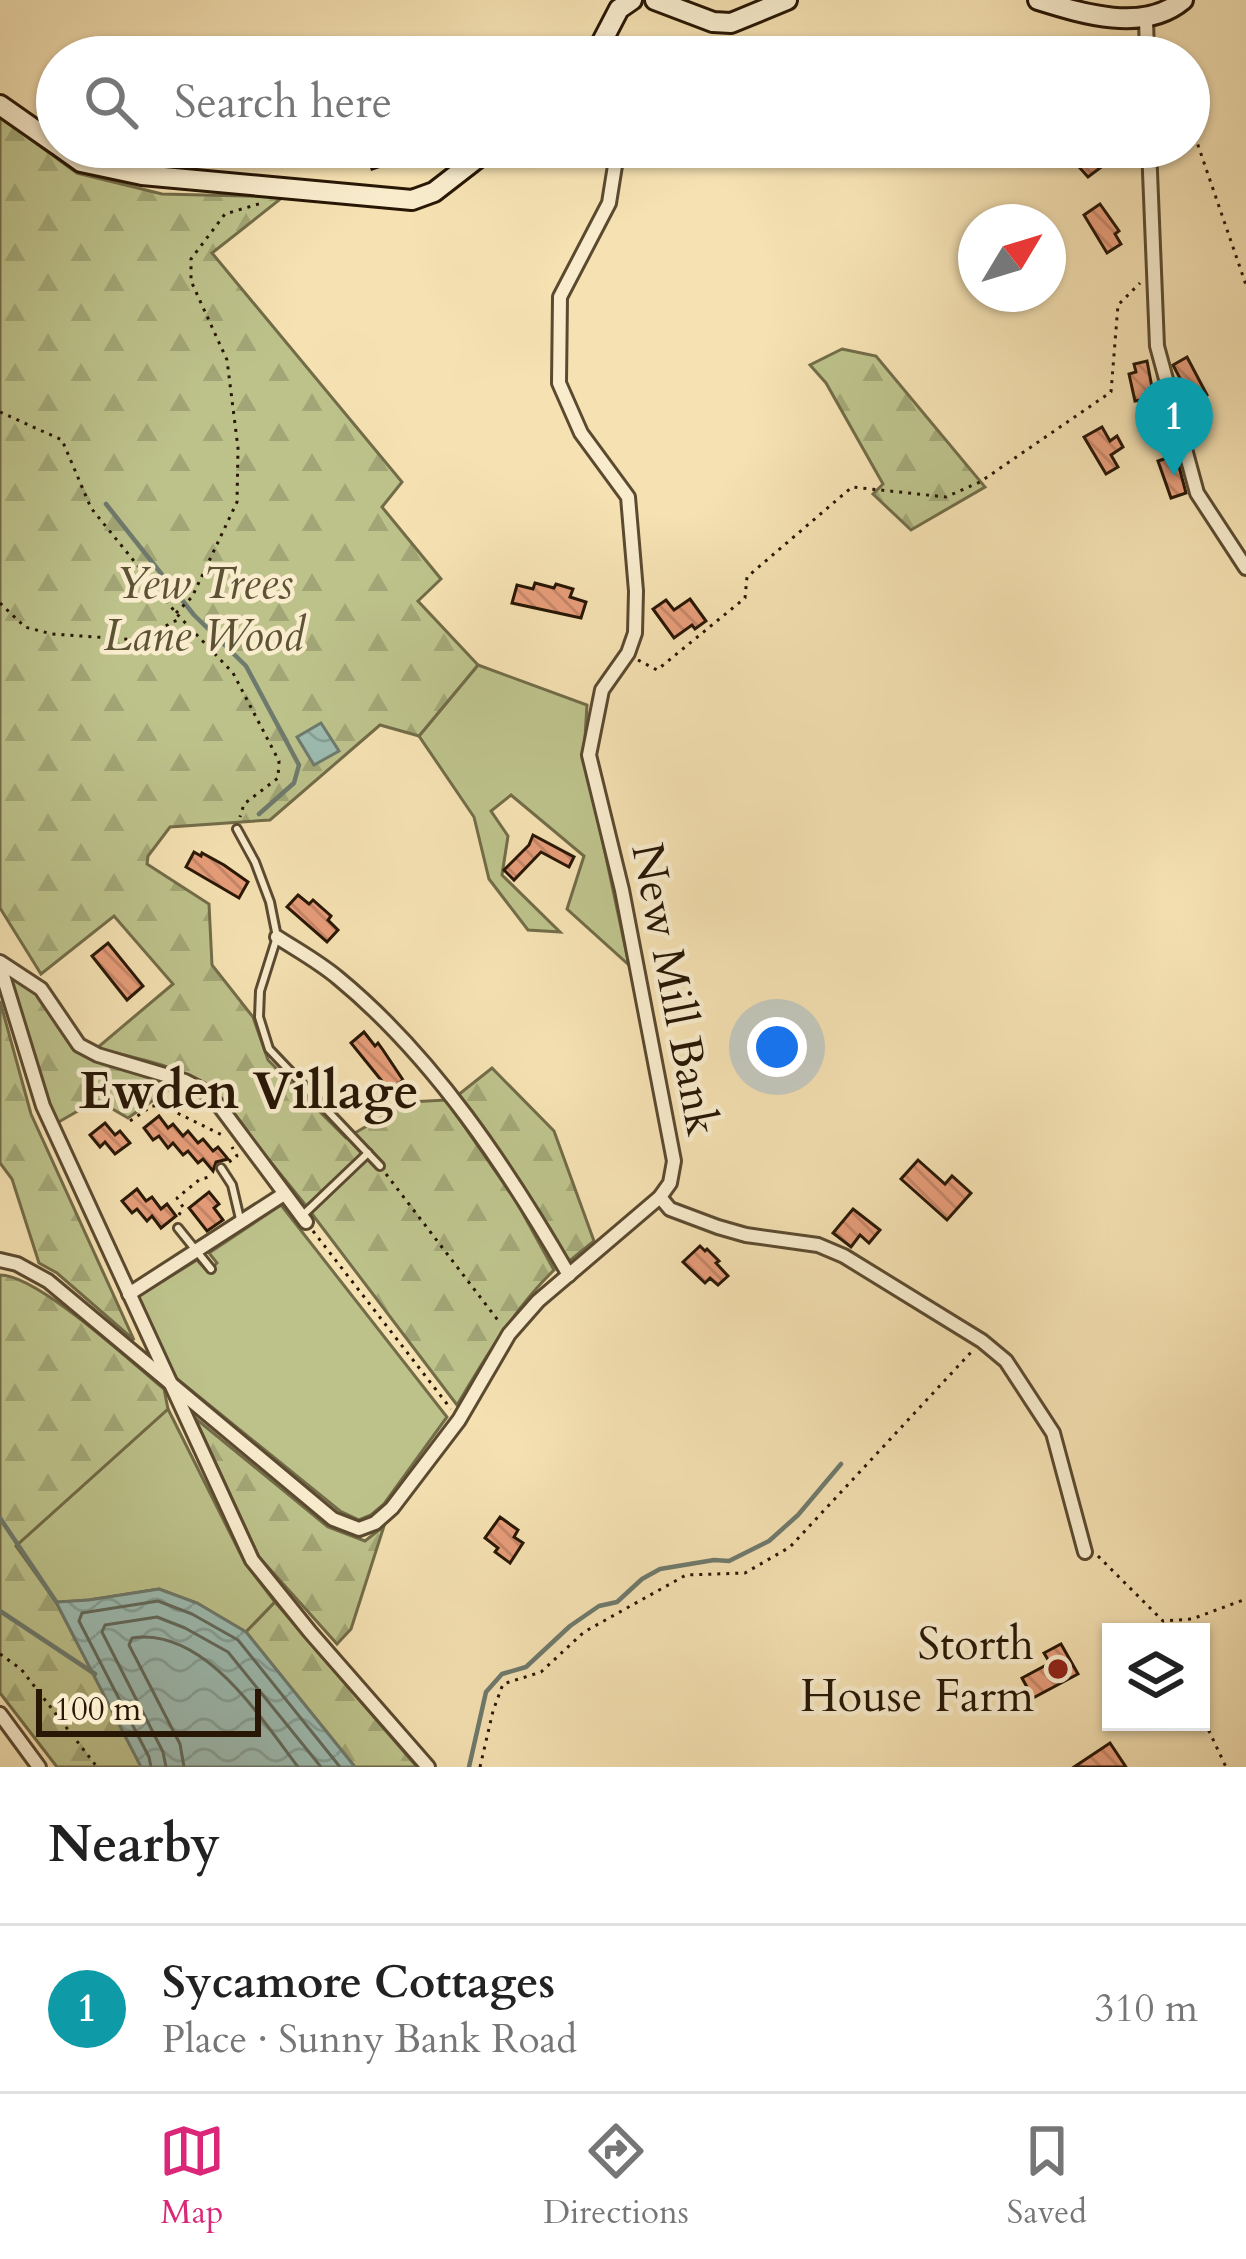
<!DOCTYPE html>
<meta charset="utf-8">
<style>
:root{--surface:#fff;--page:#f2f2f2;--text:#222;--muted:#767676;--line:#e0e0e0;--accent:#db2777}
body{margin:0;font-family:Cardo,serif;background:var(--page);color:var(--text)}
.controls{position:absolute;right:36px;bottom:36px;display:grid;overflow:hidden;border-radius:0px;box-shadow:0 3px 9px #0004}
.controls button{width:108px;height:108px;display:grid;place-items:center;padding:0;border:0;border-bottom:3px solid var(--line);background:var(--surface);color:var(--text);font:60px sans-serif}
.compass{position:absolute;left:958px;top:204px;width:108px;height:108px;border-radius:50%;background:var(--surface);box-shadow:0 3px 9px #0004;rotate:52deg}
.scale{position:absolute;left:36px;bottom:30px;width:225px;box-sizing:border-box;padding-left:12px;border:6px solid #281705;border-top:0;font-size:33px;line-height:42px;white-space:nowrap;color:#281705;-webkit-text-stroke:9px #f8eccd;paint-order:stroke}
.you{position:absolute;left:777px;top:1047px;width:42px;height:42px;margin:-30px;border:9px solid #fff;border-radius:50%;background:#1a73e8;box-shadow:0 0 0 18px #1a73e833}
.badge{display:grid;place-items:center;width:78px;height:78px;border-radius:50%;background:var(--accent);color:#fff;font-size:39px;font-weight:700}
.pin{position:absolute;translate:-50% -99px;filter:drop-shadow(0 3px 6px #0008)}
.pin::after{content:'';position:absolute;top:63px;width:42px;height:36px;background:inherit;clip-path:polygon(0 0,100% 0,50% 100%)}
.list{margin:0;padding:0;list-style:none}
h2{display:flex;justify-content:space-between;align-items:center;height:156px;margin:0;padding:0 48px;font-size:51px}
h2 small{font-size:39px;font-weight:400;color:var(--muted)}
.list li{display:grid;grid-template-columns:78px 1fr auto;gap:36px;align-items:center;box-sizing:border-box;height:168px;padding:0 48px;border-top:3px solid var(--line)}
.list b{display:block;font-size:45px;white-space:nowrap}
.list p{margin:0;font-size:39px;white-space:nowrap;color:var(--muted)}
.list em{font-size:39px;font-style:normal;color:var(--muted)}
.icon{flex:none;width:66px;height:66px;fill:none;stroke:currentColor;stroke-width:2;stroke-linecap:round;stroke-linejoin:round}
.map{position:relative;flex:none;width:1246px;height:1767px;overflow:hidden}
.search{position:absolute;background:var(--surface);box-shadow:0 3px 9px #0004;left:36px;right:36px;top:36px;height:132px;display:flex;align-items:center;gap:30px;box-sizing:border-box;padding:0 42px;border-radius:66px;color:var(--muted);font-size:45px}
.sheet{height:324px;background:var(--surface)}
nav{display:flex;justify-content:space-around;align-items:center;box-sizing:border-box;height:168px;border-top:3px solid var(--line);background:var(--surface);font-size:33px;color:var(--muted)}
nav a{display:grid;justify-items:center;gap:6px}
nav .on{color:var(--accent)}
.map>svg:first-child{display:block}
.grass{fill:#bdc28b;stroke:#726c48;stroke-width:3}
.forest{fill:url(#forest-firs);stroke:#726c48;stroke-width:3}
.water{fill:url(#water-waves);stroke:#6e7a6d;stroke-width:3}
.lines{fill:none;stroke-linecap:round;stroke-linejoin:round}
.shore{stroke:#626a5c;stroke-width:3}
.stream{stroke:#6e7a6d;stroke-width:4.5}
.building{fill:url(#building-back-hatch);stroke:#281705;stroke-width:3}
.lane-casing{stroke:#5b4a30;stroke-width:12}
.street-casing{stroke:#5b4a30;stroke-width:18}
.secondary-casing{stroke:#281705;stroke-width:24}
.path{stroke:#281705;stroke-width:3;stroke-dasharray:3 6;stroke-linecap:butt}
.lane{stroke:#f8eccd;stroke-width:6}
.street{stroke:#f8eccd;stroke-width:12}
.secondary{stroke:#f8eccd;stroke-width:18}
.poi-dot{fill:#8f2418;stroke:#f8eccd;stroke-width:4.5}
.labels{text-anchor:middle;stroke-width:9;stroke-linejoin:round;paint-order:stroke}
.park-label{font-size:45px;font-style:italic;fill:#5c5334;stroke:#f8eccd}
.street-label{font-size:45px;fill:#281705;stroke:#f8eccd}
.poi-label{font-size:45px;fill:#281705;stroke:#f8eccd;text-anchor:end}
.quarter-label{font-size:51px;font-weight:bold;fill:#281705;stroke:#f8eccd}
</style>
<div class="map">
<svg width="1246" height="1767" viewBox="0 0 1246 1767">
<defs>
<pattern id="forest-firs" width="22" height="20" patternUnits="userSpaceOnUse" patternTransform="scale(3)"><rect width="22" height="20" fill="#bdc28b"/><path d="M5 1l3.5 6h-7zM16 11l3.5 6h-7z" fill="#a2a676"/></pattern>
<pattern id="water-waves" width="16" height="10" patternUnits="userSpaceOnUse" patternTransform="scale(3)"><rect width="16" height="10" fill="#9dbcb2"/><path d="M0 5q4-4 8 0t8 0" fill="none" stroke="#87a198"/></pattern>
<pattern id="building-back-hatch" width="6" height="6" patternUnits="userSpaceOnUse" patternTransform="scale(3)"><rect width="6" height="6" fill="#e79d7a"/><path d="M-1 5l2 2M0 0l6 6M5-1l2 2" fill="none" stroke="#c68668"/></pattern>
</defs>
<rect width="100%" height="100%" fill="#f5e1b2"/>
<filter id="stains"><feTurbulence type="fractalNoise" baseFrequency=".00167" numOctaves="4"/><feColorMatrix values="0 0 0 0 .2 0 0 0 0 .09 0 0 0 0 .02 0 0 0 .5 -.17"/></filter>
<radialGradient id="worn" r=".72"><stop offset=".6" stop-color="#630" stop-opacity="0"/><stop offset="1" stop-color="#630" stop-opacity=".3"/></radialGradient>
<g class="grass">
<path d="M478,665L587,705L584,754L629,965L567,909L584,856L511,795L491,811L508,836L502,875L560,932L528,930L489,879L474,817L419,736Z"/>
<path d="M281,1205L447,1417L384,1504L371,1515L359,1520L340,1511L176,1378L137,1297L197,1260L208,1272L217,1263L209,1253Z"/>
<path d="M168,1409L245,1563L275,1602L246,1632L197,1603L159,1589L89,1600L49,1603L13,1548Z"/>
</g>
<g class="forest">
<path d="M0,117L77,173L162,194L283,197L212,253L402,482L382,507L441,579L418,601L478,665L419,736L380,725L270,820L170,827L148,856L147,864L209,904L212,965L253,1017L268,1060L346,1138L409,1102L446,1100L516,1201L554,1270C513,1310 486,1357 457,1405L303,1202L215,1093C184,1065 136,1059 97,1048L173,984L114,916L41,974L0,908Z"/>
<path d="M842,349L876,356L985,487L911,530L873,494L883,484L826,383L810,365Z"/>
<path d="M7,973L39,993L99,1061L175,1085L128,1118L97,1100L57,1123L47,1101Z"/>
<path d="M0,1001L31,1114L134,1340L57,1273L39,1263L12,1179L0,1163Z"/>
<path d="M492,1068L554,1131L594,1241L567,1263L551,1230L458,1095Z"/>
<path d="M0,1275C38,1275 131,1362 164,1389L168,1409L16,1546L56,1602L142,1767H57L0,1693Z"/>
<path d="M195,1418L328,1527L365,1541L384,1526L351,1629L337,1644L259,1557Z"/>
<path d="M275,1602L417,1767H355L246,1632Z"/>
</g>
<g class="water">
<path d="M321,723L339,751L314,765L297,737Z"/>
<path d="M159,1589L197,1603L246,1632L355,1767H141L56,1602L89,1600Z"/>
</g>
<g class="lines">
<g class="shore">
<path d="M151,1767L149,1757L79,1621L82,1613L158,1601L192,1614L238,1640L340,1767"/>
<path d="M166,1767L163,1752L102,1632L105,1625L157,1617L185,1628L228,1652L321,1767"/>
<path d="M184,1767L180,1744L129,1645L132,1638C204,1627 260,1717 298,1767"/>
</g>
<g class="stream">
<path d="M106,504L194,615L246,666L299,765L294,783L259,814"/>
<path d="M0,1518L57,1603"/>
<path d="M0,1611L95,1674"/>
<path d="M469,1767L486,1692L502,1674L526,1667L570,1626L599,1606L617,1602L642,1579L660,1569L714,1560L729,1561L769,1541L798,1515L841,1464"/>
</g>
</g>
<g class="building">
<path d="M365,147H432V149L372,169Z"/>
<path d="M1091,147H1128L1088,177L1079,167L1095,153Z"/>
<path d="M1100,204L1119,231L1115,234L1121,244L1107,253L1084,215Z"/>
<path d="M1187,357L1207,395L1193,403L1173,365Z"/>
<path d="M1147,361L1154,398L1135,401L1129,374L1136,372L1134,364Z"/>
<path d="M1102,427L1110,441L1117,436L1123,447L1111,455L1118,467L1106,474L1084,437Z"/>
<path d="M1176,455L1186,493L1171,498L1158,461Z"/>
<path d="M535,583L554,588L556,584L573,589L570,597L586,602L581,618L512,603L517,585L533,589Z"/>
<path d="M690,599L706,621L695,629L692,625L674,638L653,609L666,600L674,610Z"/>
<path d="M533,835L574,857L569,867L541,852L514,880L504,870L529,845Z"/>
<path d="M194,852L201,856L202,853L224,865L248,882L239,898L186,867Z"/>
<path d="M298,895L309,904L313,900L331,916L328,920L338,930L327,942L287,907Z"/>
<path d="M108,943L143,986L127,1000L92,956Z"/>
<path d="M364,1032L375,1046L378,1043L383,1050L403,1080L390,1091L351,1043Z"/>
<path d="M159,1116L168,1128L173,1124L183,1136L188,1131L198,1143L203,1139L213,1151L218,1147L228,1159L216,1162L213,1171L203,1159L198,1163L188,1151L183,1155L173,1143L168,1148L159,1136L153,1140L144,1128Z"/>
<path d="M105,1123L115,1135L120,1131L130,1143L115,1154L105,1142L100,1147L90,1135Z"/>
<path d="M918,1160L945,1184L952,1176L971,1193L947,1220L901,1179Z"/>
<path d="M137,1189L146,1201L152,1197L161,1209L167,1204L176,1216L161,1228L152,1216L147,1221L137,1209L132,1213L122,1201Z"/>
<path d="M209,1192L219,1204L214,1208L223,1220L207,1231L189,1208Z"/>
<path d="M853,1209L880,1230L869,1243L860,1235L851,1247L833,1233Z"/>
<path d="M700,1246L705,1251L707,1249L719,1261L716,1263L728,1276L718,1285L710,1278L705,1283L683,1262Z"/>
<path d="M500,1517L518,1530L514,1537L523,1543L510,1563L495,1552L498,1548L485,1538Z"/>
<path d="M1061,1644L1078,1674L1033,1698L1022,1678L1050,1663L1044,1653Z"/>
<path d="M1110,1743L1126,1767H1074Z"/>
</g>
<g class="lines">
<defs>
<g id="lane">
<path d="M237,829L255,862L270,902L277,937L260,991L259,1017L269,1049L380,1166"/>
<path d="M221,1168L232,1185L240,1219"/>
<path d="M304,1214L368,1153"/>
<path d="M178,1228L211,1269"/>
</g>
<g id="street">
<path d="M1146,19L1147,57"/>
<path d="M1149,147L1157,346L1197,493L1246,568"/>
<path d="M277,937C297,950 319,962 338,978C434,1057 507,1168 569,1275"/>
<path d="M0,962L41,989L79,1045L98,1055L185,1081L204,1091L221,1108L306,1222"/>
<path d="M0,966L43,1106L252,1560L310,1632L428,1767"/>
<path d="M660,1197L670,1209L718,1227L746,1235L818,1245L844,1256L982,1341L1006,1361L1053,1433L1085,1552"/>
<path d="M0,1260L17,1264L48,1281L333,1519L359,1529L375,1523L392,1508L459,1420L509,1334L538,1301L660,1197L670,1183L674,1161L622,890L589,755L602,690L628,653L635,633L636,591L628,497L581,433L559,383L560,297L609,203L618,147"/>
<path d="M129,1294L284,1194"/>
<path d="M0,1714L39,1767"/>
</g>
<g id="secondary">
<path d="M655,0L713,22L731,23L787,0"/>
<path d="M1038,0C1083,14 1144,33 1183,0"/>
<path d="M594,57L619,9L632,0"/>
<path d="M0,105L57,145"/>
<path d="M60,147L81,162L142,175L412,200L434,192L492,147"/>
</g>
</defs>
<use href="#lane" class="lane-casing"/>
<use href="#street" class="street-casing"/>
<use href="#secondary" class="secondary-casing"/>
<g class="path">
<path d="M1189,119L1246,285"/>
<path d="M0,412L62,440L91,508L176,613L233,673L279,761L278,778L244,804L240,817"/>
<path d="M0,603L25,627L52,634L139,640L179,619"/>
<path d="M176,613L192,597L237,502L238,448L227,360L191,281V259L225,214L262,203"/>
<path d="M638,660L657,670L745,598L747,577L852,487L946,497L980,482L1111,392L1118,305L1140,283"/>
<path d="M130,1121L152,1106H163L222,1135"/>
<path d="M229,1162L237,1156L232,1147"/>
<path d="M386,1174L500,1323"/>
<path d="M179,1215L183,1207L177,1198L199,1180L212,1176"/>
<path d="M313,1231L451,1409"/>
<path d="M1098,1556L1163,1621L1192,1619L1246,1599"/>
<path d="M0,1654L21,1669L97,1767"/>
<path d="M1201,1714L1226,1767"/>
<path d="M480,1767L493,1711L503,1684L541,1672L584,1632L686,1575L745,1573L790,1547L974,1349"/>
</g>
<use href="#lane" class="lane"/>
<use href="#street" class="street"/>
<use href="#secondary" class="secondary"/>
</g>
<circle class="poi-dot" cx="1058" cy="1669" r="12"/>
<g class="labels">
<g class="park-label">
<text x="204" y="598">Yew Trees<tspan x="204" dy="52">Lane Wood</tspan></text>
</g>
<g class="street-label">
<text transform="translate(676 989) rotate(79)" y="16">New Mill Bank</text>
</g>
<g class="poi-label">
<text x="1034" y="1659">Storth<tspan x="1034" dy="52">House Farm</tspan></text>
</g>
<g class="quarter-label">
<text x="249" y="1108">Ewden Village</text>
</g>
</g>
<rect width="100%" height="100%" filter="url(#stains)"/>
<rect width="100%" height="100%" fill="url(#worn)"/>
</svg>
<div class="controls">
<button><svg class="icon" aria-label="layers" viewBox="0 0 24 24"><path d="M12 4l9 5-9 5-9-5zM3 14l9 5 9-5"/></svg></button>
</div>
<svg class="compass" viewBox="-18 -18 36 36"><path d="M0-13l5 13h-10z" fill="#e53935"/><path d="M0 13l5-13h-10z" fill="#767676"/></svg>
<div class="scale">100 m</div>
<div class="you"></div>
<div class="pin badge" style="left:1174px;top:476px;background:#0f9aa8">1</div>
<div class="search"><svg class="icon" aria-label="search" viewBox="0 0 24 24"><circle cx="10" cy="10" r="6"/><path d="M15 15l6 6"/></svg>Search here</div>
</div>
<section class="sheet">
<h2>Nearby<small></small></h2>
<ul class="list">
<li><span class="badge" style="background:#0f9aa8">1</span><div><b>Sycamore Cottages</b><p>Place · Sunny Bank Road</p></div><em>310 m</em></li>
</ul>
</section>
<nav>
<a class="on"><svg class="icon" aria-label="map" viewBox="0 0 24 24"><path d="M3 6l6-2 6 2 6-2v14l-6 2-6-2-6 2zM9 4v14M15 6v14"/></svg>Map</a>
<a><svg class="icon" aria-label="directions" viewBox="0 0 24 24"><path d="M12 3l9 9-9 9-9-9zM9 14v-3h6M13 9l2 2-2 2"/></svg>Directions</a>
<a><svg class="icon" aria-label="saved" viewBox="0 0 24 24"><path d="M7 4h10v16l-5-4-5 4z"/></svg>Saved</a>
</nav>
